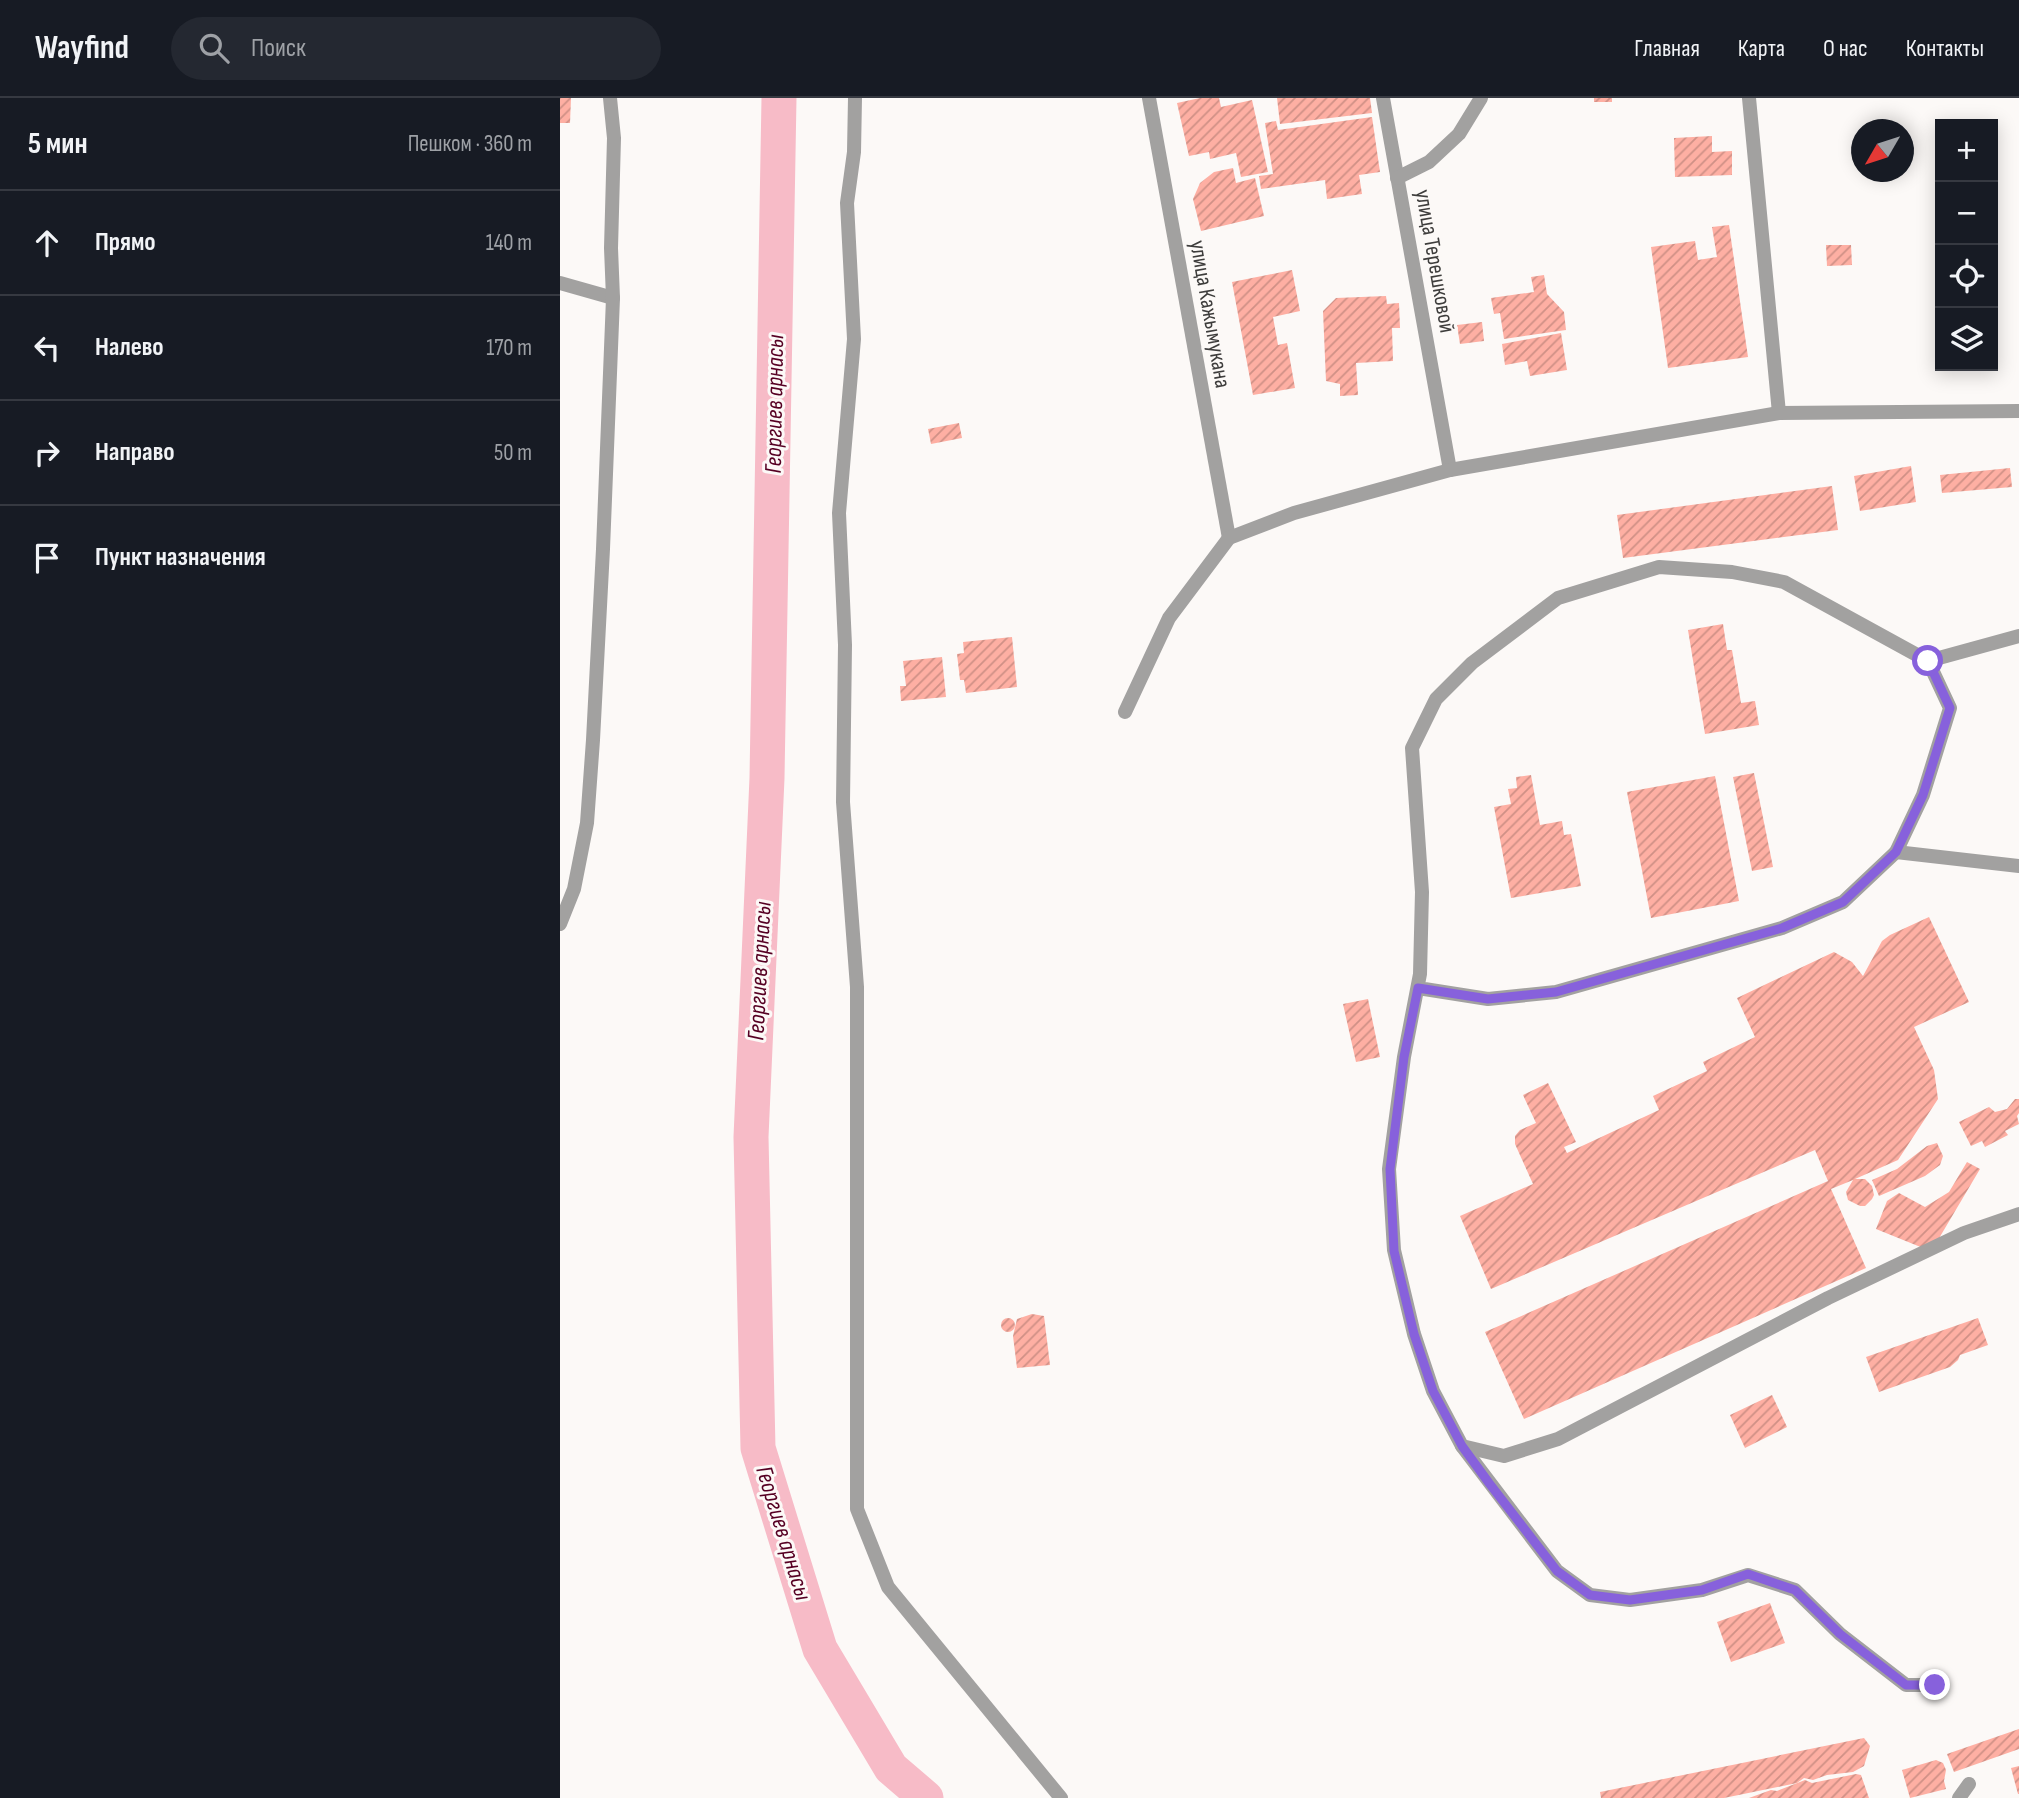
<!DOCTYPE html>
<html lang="ru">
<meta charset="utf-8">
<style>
:root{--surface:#171b24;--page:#242831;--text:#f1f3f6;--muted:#9ea1a6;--line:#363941}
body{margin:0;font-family:"Sofia Sans Condensed",sans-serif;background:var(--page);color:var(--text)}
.controls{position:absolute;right:21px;top:21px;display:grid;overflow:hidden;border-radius:0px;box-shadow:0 4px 18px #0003}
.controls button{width:63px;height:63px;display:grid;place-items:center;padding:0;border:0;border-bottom:2px solid var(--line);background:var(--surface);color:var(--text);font:35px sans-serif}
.compass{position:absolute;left:1291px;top:21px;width:63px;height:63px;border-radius:50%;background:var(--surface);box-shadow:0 4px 18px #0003;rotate:231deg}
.stop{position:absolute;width:21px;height:21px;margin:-16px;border:5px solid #8761dc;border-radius:50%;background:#fff}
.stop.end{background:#8761dc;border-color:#fff;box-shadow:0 2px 7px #0008}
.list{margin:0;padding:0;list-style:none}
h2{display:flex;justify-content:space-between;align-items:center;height:91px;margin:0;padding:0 28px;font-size:30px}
h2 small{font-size:23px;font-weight:400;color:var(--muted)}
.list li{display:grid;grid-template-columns:46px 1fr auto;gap:21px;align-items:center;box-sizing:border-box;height:105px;padding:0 28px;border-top:2px solid var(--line)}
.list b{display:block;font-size:26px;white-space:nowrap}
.list em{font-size:23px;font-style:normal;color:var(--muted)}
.icon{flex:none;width:38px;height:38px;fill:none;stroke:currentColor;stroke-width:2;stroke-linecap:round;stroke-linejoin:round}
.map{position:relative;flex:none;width:1459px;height:1700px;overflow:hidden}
header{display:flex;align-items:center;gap:42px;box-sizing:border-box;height:98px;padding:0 35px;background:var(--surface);border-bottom:2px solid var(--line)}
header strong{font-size:33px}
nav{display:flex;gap:38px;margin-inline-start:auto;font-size:24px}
.search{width:490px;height:63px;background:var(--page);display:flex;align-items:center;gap:18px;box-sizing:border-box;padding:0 24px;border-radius:38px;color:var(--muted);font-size:26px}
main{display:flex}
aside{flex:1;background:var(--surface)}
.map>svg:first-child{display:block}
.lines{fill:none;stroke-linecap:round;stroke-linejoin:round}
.canal{stroke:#f7bbc7;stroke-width:35}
.building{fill:url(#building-hatch)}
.service{stroke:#a2a1a0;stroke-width:14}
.minor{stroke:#a2a1a0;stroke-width:14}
.route{stroke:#8761dc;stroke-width:9}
.labels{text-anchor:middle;stroke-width:6;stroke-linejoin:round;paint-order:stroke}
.street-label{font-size:23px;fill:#3e3d3c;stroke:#fcf9f7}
.water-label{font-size:24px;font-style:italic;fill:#560023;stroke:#fcf9f7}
</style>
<header>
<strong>Wayfind</strong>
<div class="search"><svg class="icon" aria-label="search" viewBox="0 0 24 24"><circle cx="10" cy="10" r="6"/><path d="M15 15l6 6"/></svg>Поиск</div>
<nav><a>Главная</a><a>Карта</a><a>О нас</a><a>Контакты</a></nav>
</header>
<main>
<aside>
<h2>5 мин<small>Пешком · 360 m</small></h2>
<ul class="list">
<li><svg class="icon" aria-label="ahead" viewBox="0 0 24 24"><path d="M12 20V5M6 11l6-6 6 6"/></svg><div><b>Прямо</b></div><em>140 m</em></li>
<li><svg class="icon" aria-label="left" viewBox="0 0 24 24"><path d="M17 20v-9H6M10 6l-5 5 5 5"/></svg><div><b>Налево</b></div><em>170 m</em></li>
<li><svg class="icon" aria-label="right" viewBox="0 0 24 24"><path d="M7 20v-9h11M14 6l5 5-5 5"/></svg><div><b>Направо</b></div><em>50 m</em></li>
<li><svg class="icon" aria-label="arrive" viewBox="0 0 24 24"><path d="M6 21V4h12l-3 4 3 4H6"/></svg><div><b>Пункт назначения</b></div></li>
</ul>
</aside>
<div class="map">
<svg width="1459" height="1700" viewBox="0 0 1459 1700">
<defs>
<pattern id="building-hatch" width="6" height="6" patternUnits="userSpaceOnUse" patternTransform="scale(1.75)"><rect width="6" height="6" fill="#feafa3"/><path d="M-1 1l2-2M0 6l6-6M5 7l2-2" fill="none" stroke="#cf9086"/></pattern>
</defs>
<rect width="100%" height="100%" fill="#fcf9f7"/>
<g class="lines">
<path class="canal" d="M219,0L207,680L191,1039L198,1350L260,1551L331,1670L366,1700"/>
</g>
<g class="building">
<path d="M0,0H11L10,25H0Z"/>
<path d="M640,0H659L661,9L692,2L708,74L681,79L676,55L650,61L649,54L629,58L617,5Z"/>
<path d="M717,0H810L812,15L720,26Z"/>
<rect x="1034" y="0" width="18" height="4"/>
<path d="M812,19L820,74L799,77L802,96L767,101L765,82L701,91L699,78L713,76L705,25L716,23L718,32Z"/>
<path d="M1152,38V54L1172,53V77L1115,79L1114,40Z"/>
<path d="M673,70L676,85L695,80L704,118L641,133L633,101L640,85L654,74Z"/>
<path d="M1169,127L1188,259L1108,270L1091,149L1135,143L1138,162L1157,159L1152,129Z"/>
<path d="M1266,147H1291L1292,167L1267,168Z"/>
<path d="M732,172L740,213L713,219L718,247L727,245L735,290L693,297L672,184Z"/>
<path d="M984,177L987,196L1004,214L1006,232L944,241L940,215L934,216L931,200L974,194L971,179Z"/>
<path d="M826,198L827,206L839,205L840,230H832L833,263L796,265L798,297L780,298V286L766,283L763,213L776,200Z"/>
<path d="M922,224L924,243L900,246L897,227Z"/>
<path d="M1001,235L1007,272L970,278L967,263L945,267L942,246Z"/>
<path d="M399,325L402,340L371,346L368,331Z"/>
<path d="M1351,368L1356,404L1300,413L1294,378Z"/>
<path d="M1450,370L1452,389L1382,395L1380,377Z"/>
<path d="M1272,388L1278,432L1063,460L1057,417Z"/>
<path d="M1163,526L1167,552H1172L1181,605L1195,603L1199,627L1145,636L1128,532Z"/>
<path d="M452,539L457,589L406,595L404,582H400L397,556L404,555L403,544Z"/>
<path d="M382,559L386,599L341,603L340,588H346L343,563Z"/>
<path d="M1194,675L1213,769L1192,773L1173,679Z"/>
<path d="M971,677L980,727L1002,723L1004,737L1011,736L1021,788L951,800L934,709L951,706L948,691L957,690L956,679Z"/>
<path d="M1155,678L1179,803L1091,820L1067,694Z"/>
<path d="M1369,819L1409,904L1354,929L1374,972L1378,1001L1338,1062L1295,1081H1305L1312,1088L1314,1097L1312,1101L1305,1108H1300L1288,1102L1286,1094L1293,1082L1271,1091L1306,1170L964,1321L925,1234L1268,1083L1255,1052L931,1191L900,1118L973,1086L955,1046V1038L960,1032L976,1025L963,997L988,985L1016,1044L1004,1049L1007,1055L1099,1012L1093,998L1147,973L1143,964L1195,939L1177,900L1274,854L1292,864L1303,878L1322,843L1330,837Z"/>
<path d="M808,901L820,959L796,964L783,906Z"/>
<path d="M1455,1001H1459V1015L1457,1018L1459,1026L1445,1033L1448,1037L1425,1049L1422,1043L1411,1048L1399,1024L1429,1009L1435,1014L1447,1011Z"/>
<path d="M1377,1045L1383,1058L1380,1067L1365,1078L1319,1098L1312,1082L1337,1071L1367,1048Z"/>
<path d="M1407,1064L1420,1071L1378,1142L1363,1150L1316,1131L1327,1103L1339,1095L1365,1109L1389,1094Z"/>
<path d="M472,1216L484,1218L490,1267L457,1270L453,1238L457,1221Z"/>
<path d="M1418,1220L1428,1247L1400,1257L1398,1262L1390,1269L1319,1294L1306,1259Z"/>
<circle cx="448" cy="1227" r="7"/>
<path d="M1212,1297L1227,1329L1185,1350L1170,1317Z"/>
<path d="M1210,1505L1225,1545L1171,1564L1157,1524Z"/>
<path d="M1459,1631V1651L1394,1674L1387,1656Z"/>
<path d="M1304,1640L1310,1648L1304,1668L1293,1674L1267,1677L1253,1682L1244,1680L1237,1685L1164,1700H1041L1040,1694Z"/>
<path d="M1376,1662L1383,1665L1386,1672L1384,1683L1386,1691L1350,1700L1342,1672Z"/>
<path d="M1459,1668V1696H1458L1451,1670Z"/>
<path d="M1296,1676L1301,1677L1309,1700H1189L1211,1692L1217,1693L1245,1682L1252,1685Z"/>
</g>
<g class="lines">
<g class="service">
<path d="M0,185L53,200"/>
<path d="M1368,563L1459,538"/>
<path d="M1336,754L1459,768"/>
<path d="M858,890L928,901L996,894L1222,830L1283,804L1336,754L1363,697L1390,610L1368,563L1224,484L1172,474L1099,469L998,500L912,565L876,601L852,650L862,794L860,876L844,959L829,1071L834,1152L854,1236L873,1293L902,1348L944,1358L998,1341L1268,1200L1404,1135L1459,1116"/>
<path d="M902,1348L997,1473L1030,1497L1070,1502L1142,1492L1188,1477L1235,1492L1280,1536L1346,1587H1375"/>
<path d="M1399,1700L1409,1686"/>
</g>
<g class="minor">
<path d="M295,0L294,54L287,105L294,241L279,415L285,547L283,704L297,889V1411L328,1489L501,1700"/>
<path d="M589,0L669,440"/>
<path d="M823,0L890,372"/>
<path d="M1189,0L1219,315"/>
<path d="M837,80L869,64L899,36L921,0"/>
<path d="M565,614L609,520L669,440L734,415L890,372L1219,315L1459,313"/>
<path d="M0,826L14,791L27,725L33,642L43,451L53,200L51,150L54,40L50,0"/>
</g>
</g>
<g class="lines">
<path class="route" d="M1368,563L1390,610L1363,697L1336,754L1283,804L1222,830L996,894L928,901L858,890L844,959L830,1071L834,1153L854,1236L873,1293L902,1348L929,1385L997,1473L1030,1497L1070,1502L1142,1492L1188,1476L1235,1492L1280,1536L1346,1587H1375"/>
</g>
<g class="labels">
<g class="street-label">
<text transform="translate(876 163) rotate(80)" y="8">улица Терешковой</text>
<text transform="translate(651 216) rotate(80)" y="8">улица Кажымукана</text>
</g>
<g class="water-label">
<text transform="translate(214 306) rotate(-89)" y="8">Георгиев арнасы</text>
<text transform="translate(199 873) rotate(-87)" y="8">Георгиев арнасы</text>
<text transform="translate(224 1435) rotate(73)" y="8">Георгиев арнасы</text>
</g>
</g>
</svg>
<div class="controls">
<button>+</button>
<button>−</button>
<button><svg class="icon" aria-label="locate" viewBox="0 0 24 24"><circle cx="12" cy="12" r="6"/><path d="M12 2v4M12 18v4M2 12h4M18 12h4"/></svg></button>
<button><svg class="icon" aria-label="layers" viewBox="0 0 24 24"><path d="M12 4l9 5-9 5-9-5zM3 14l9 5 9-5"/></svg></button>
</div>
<svg class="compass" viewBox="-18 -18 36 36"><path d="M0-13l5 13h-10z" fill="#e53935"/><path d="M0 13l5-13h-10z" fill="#9ea1a6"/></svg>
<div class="stop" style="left:1368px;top:563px"></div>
<div class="stop end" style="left:1375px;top:1587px"></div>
</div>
</main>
